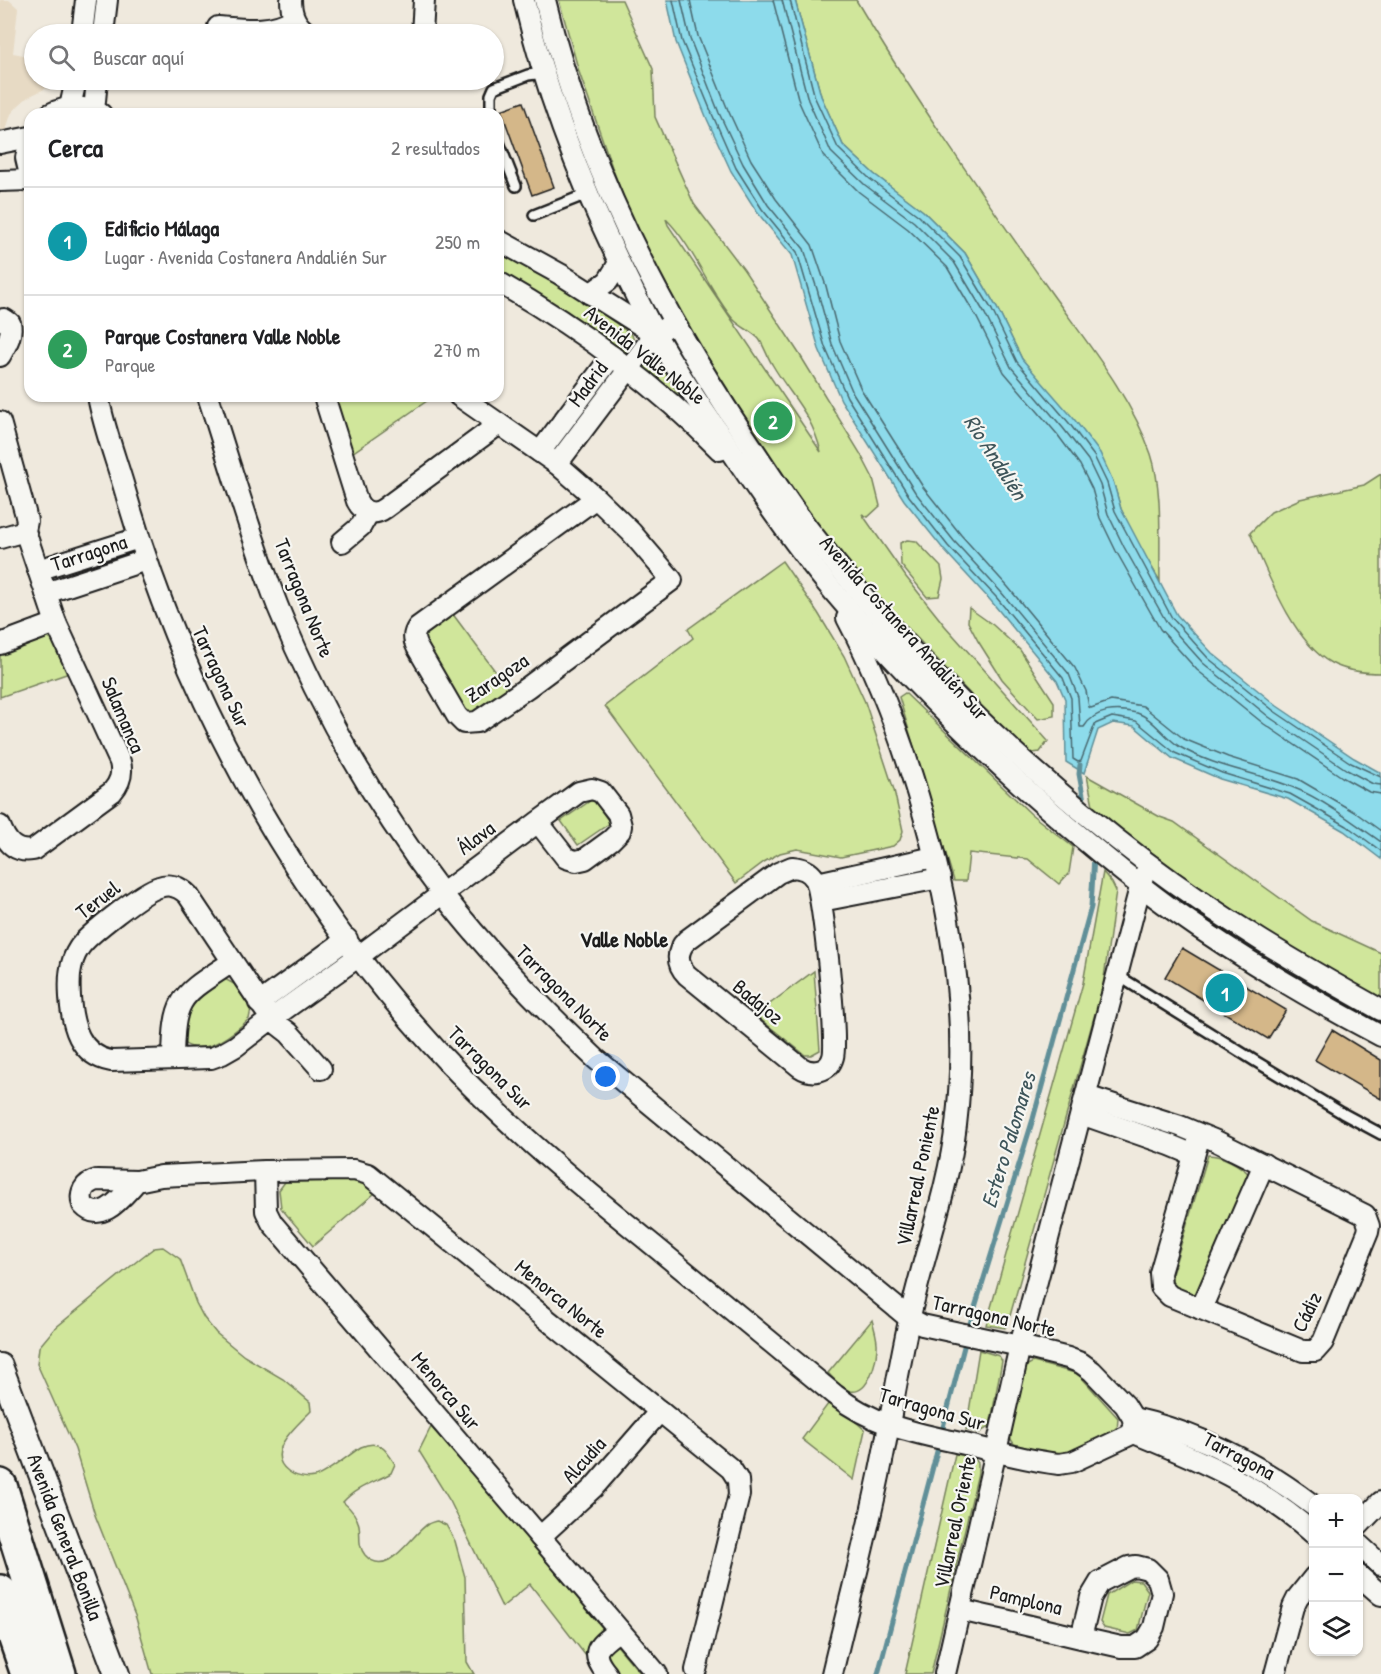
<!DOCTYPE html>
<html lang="es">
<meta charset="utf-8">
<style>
:root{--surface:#fff;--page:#f6f6f6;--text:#202124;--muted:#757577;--line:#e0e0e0;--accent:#1c1c1c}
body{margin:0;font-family:"Patrick Hand",sans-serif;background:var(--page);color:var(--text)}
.controls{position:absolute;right:18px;bottom:18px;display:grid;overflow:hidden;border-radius:12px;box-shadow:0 2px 4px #0004}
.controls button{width:54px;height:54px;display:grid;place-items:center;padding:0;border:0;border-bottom:2px solid var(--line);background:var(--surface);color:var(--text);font:30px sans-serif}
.you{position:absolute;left:606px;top:1077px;width:21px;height:21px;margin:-15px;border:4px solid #fff;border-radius:50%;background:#1a73e8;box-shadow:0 0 0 9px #1a73e833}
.badge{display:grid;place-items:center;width:39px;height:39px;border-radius:50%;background:var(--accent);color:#fff;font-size:20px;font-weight:700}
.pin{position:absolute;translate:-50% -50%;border:3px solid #fff;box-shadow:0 2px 6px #0006}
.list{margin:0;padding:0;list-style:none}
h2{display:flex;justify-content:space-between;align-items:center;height:78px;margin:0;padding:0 24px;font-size:26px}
h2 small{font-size:20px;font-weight:400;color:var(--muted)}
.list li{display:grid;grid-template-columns:39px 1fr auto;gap:18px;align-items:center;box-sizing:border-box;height:108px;padding:0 24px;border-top:2px solid var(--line)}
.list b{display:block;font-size:22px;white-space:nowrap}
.list p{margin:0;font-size:20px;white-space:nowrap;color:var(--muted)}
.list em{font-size:20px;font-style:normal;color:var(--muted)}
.icon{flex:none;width:33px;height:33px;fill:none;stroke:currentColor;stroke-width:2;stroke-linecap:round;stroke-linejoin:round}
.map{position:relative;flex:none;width:1381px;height:1674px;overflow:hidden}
.search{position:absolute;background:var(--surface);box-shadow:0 2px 4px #0004;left:24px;top:24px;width:480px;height:66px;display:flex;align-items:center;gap:15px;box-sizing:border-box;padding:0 21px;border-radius:33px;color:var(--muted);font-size:22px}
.panel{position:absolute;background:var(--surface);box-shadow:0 2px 4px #0004;left:24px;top:108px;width:480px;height:294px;border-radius:18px}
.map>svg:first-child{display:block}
.built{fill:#e7dac4}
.green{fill:#d0e69b;stroke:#76815c;stroke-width:1.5;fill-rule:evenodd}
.water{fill:#8ddbeb;stroke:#608f98;stroke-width:1.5}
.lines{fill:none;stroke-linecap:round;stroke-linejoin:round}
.shore{stroke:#49686f;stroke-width:1.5}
.stream{stroke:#608f98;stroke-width:5}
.building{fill:#d4b789;stroke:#1c1c1c;stroke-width:1.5}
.service-casing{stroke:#1c1c1c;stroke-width:14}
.minor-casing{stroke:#1c1c1c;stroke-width:24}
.tertiary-casing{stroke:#1c1c1c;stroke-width:28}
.motorway-casing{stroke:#1c1c1c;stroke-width:38}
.service{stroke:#f6f6f2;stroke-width:9}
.minor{stroke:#f6f6f2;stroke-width:20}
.tertiary{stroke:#f6f6f2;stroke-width:24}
.motorway{stroke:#f6f6f2;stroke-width:33}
.labels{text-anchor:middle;stroke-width:4.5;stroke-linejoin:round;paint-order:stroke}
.street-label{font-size:21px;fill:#1c1c1c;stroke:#f6f6f2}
.water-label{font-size:22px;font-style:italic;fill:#3e555a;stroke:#f6f6f2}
.neighbourhood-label{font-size:22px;font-weight:bold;fill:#1c1c1c;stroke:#f6f6f2}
</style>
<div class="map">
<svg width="1381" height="1674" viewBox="0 0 1381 1674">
<rect width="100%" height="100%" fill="#efe9dd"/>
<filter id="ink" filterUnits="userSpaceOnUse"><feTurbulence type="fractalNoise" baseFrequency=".0167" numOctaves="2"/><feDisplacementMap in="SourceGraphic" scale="12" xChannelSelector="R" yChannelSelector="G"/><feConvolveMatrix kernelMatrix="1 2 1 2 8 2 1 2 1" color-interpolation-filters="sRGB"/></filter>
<g filter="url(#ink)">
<path class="built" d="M0,0H9L18,8L13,53L34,57V80H59V82L28,97L19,105L11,114L6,130L0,131Z"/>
<g class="green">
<path d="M559,0H622L653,69L655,117L694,204L744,270L800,355L860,453L873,478L880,506L868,517L862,514L906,577L945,626L1048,741L1040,752L1032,753L1007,733L869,587L823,533L777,468L670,297L632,220L612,167L579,72ZM666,219C694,247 708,289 733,319C740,327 752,331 759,339C764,346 767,356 772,364C791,397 811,412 821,452L668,225Z"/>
<path d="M795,0H856C914,98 980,191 1045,284C1082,337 1130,393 1151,454C1163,490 1159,543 1160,581L1136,541L1121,509L1113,481L1046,389L1022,359L997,308L965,253L923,211L874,174L843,145L821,96Z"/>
<path d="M498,251L579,297L632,335L635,344L630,351L623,352L567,313L498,273Z"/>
<path d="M655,354L657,355L679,391L682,397L678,399L643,368L645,362Z"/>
<path d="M329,396H434L349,455Z"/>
<path d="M1381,474V673C1364,673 1346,671 1331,663C1293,642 1267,572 1250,533L1271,512L1300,499L1364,485Z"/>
<path d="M907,540L916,541L941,567L943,579L939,596L927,597L901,565L900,543Z"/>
<path d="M782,561L818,613L844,656L865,702L894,790L903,831L900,840L893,846L841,857L797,849L780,853L764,862L736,883L605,706L693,638L688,629Z"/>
<path d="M969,608L993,625L1020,650L1054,702V716L1038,719L1002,679L978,641L968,622Z"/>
<path d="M452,613L510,691L466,717L425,650L423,636L427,630Z"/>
<path d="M48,634L54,636L72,672L0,697V650Z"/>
<path d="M905,693L1031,814L1073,847L1069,873L1059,884L1028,859L969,853L966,881H954L899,697Z"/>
<path d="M1087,776L1160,817L1174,822L1312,921L1381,953V999L1233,912L1094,810Z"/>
<path d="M593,799L610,823L578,845L561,821Z"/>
<path d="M1103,872L1112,883L1116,891L1103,985L1008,1323L1005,1328L986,1325L1083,983Z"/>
<path d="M814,971L820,1050L811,1055H805L755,1015Z"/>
<path d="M223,978L234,984L251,1009L249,1019C234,1033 203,1059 182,1042L181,1017L191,1001Z"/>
<path d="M1208,1155C1222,1155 1240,1165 1250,1175L1200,1298L1172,1286V1274Z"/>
<path d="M359,1180L375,1193L313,1246L281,1208L279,1190L285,1182Z"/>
<path d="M163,1247L180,1259L196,1303L204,1318L216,1333L244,1356L283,1379L310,1402L311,1411C298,1425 263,1452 288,1471C294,1476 306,1479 314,1477C325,1475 350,1454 361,1447C379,1439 386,1449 395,1464L391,1473C375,1482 356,1487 343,1502C349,1507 357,1516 359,1525C361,1536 357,1545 365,1555C388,1581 412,1533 428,1524C429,1523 436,1521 437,1521L446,1525L455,1541L465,1577L467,1662L474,1674H152L136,1618L95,1515L75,1449L37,1364L39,1347L54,1329L142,1257L154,1248Z"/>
<path d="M872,1320C874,1328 878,1339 877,1348C876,1362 869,1395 850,1391C842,1389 834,1379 828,1373Z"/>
<path d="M979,1350L999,1356L1002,1361L990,1426L979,1433L966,1430Z"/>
<path d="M1033,1362L1075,1373L1082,1378L1118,1418L1117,1431L1067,1454L1058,1456L1014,1444L1007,1433L1024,1367Z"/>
<path d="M831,1400L865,1430L854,1480L802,1439Z"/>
<path d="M431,1427L481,1483L641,1674H600L530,1584L502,1607L450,1501L419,1451Z"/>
<path d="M955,1454L973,1457L978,1463V1473L931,1674H905Z"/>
<path d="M1131,1580L1141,1581L1148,1591L1138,1630L1130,1634L1104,1628L1100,1622L1107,1595Z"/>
</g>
<path class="water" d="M667,0H795L821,96L843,145L874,174L923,211L965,253L997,308L1022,359L1074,419L1100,453L1113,481L1121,509L1177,615L1212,653L1277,706L1354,758L1381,773V859L1344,831L1288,799L1220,779L1172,758L1134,726L1113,723L1098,730L1084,773L1066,762L1065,699L1057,681L991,601L944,550L904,500L841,400L819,349L792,255L757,212L731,171L707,119L676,42Z"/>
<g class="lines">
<g class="shore">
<path d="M673,0L682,41L713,116L736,168L762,209L797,252L825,347L847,397L909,496L948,546L996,597L1063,678L1071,698L1073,759L1078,762L1081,761L1095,724L1112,717L1136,721L1175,753L1222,773L1290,794L1347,826L1381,851"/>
<path d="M681,0L690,39L719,113L743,164L768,205L804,249L817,289L832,344L853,393L915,492L954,541L1001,592L1069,674L1078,697L1080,727H1084C1095,709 1117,708 1137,713C1153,718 1165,738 1180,747C1214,767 1255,772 1292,787C1321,798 1356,824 1381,842"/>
<path d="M690,0L698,36L728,110L751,160L776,199L812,245L826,286L840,341L861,389L923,487L961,535L1008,587L1075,668L1086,691L1089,707L1091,708L1111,701L1143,706L1184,739L1228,757L1298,779L1356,813L1381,831"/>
<path d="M773,0L799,102L824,157L859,192L908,229L947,267L977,318L1004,372L1057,434L1080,465L1092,489L1100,518L1116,551L1160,629L1197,670L1264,724L1342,777L1369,792L1381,794"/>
<path d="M782,0L808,100L831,152L865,185L914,222L954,262L985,314L1011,367L1063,428L1088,460L1100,485L1108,514L1124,547L1167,623L1203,663L1269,717L1347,770L1373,784L1381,785"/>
<path d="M790,0L815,98L838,148L870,179L919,216L960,257L992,310L1017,362L1069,423L1094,456L1107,483L1115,511L1172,618L1208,658L1274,711L1351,763L1381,777"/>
</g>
<g class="stream">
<path d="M1080,765L1079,774L1085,806"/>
<path d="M968,1330L1033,1119L1091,907L1094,856"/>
<path d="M941,1435L966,1339"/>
<path d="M878,1674L939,1444"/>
</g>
</g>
<g class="building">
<path d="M523,102L554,187L532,195L501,110Z"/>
<path d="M1182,948L1286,1010L1268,1039L1165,977Z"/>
<path d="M1332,1030L1381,1060V1099L1315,1060Z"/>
</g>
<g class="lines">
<defs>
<g id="service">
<path d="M491,114V95L494,88L528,75L544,73"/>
<path d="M498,140L516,186"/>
<path d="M534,215L587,194"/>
<path d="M1117,975L1255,1061L1342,1113L1381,1134"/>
</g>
<g id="minor">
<path d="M291,0C291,15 296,26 309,34"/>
<path d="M524,0C547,97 583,190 628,280C637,298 646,317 656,335C678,373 703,410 728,446C761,496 795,546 834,592C894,663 959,729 1028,791C1075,833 1122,873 1173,910C1239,957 1309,998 1381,1036"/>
<path d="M545,0C582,155 652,297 740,429C764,465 787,502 813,535C909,658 1022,768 1146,862C1220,918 1300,965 1381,1010"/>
<path d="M218,27C245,29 270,33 294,19"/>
<path d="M82,34L86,0"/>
<path d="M103,34L107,0"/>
<path d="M422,34L424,0"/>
<path d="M70,107L76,80"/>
<path d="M94,111L97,80"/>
<path d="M50,114C67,106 84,105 101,114"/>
<path d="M30,138L26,158L30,175"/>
<path d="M0,143L30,137"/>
<path d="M0,181L30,180"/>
<path d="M498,240L560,274L655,334"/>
<path d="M498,282C579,328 655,384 720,450"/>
<path d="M590,294L608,281L619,263"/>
<path d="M0,320L4,319L10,323C13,335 6,345 0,356"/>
<path d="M98,396C104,429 117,462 126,494C190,714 308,922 470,1085C527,1142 590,1194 653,1245C713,1295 774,1345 835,1395C877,1428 922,1434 973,1446C1001,1453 1031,1461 1059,1464L1072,1462L1134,1433"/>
<path d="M208,396C231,467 251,538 278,607C319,708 376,806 442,893C488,953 541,1007 596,1059L909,1318L922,1325L1020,1346L1068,1358L1081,1363L1092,1371L1125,1405L1133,1418L1134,1433"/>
<path d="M324,396L357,501C363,513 374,516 385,508L499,424"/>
<path d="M459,396L557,464L596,498L631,532L672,580L528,687L477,722L464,723L457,716L417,647C413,639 413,634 418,627L596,498"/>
<path d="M0,422L25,512L27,521L25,531L56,623L120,762C123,774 120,783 112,792L33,850C15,853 6,842 0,826"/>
<path d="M540,452L612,356"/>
<path d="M557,464L655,334L665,328"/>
<path d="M0,538L25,531"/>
<path d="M342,542L361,526L369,512"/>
<path d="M38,570L139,538"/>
<path d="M46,593L146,560"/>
<path d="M0,644L56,623"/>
<path d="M792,867C802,868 809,870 815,879C823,892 838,1041 833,1057C829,1072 812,1075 800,1067L687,975C676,964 676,951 687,940L778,873Z"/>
<path d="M817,883L934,857"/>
<path d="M821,901L940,878"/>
<path d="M259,1003L347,939"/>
<path d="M173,1059C174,995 181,996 232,962"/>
<path d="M321,1069L289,1033L271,1019L188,895C180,887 170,883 159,887C144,891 87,935 79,948C69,963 69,980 70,997C72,1025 79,1055 111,1061L211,1058L222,1054L236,1046L271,1019L359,956L538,822L579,792L592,789L601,792L618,814L621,826L620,831L611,840L585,859L576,861L566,858L538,822"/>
<path d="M1086,1096L1180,1126L1214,1140L1365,1215L1369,1226L1368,1232L1323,1342L1315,1351H1303L1170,1296L1161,1287L1160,1273L1200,1135"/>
<path d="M1081,1114L1170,1145L1194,1155"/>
<path d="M265,1171L266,1211L272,1223L657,1674"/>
<path d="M137,1181C124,1194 102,1226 83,1205C79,1193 84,1183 97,1180L137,1181L161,1176L265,1171L354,1170L368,1174L731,1469L738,1480L739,1495L696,1670"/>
<path d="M1201,1309L1264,1164"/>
<path d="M1133,1418C1200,1433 1259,1464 1314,1506"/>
<path d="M1134,1433C1202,1461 1258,1484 1314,1534"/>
<path d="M1358,1526L1381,1502"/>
<path d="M540,1537L593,1488L660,1411"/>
<path d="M1358,1544L1381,1565"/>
<path d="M1358,1575L1381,1595"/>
<path d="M960,1610L986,1616L1005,1620L1081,1638L1121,1647H1135L1147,1639L1154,1627L1162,1593L1158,1579L1148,1569L1136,1566L1129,1567L1100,1582L1091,1597L1081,1638"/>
<path d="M607,1674C588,1651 598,1646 619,1630"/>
<path d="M832,1674C849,1601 869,1529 883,1456C892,1411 899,1366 909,1321C923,1255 948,1192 956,1125C968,1027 954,932 930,838C910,762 884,688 847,618"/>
<path d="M945,1674L1020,1346L1143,876"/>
<path d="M1275,1674L1293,1607L1298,1597L1314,1577"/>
</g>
<path id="tertiary" d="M0,1366L117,1674"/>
<g id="motorway">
<path d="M0,1486L59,1674"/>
<path d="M0,1592L28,1674"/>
</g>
</defs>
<use href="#service" class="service-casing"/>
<use href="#minor" class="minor-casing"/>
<use href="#tertiary" class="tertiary-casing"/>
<use href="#motorway" class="motorway-casing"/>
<use href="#service" class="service"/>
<use href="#minor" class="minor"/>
<use href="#tertiary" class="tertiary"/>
<use href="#motorway" class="motorway"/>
</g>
</g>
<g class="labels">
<g class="street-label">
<text transform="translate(645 355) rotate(38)" y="7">Avenida Valle Noble</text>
<text transform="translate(588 384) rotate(-53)" y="7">Madrid</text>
<text transform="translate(89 553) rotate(-18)" y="7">Tarragona</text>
<text transform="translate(304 598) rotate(68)" y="7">Tarragona Norte</text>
<text transform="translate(904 628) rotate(48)" y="7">Avenida Costanera Andalién Sur</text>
<text transform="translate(221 677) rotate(65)" y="7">Tarragona Sur</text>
<text transform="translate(497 678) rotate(-34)" y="7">Zaragoza</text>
<text transform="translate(123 715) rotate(67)" y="7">Salamanca</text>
<text transform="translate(476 838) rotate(-37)" y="7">Álava</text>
<text transform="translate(98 900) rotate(-37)" y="7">Teruel</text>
<text transform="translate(564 993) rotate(45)" y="7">Tarragona Norte</text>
<text transform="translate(758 1002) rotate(39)" y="7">Badajoz</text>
<text transform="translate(490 1068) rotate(45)" y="7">Tarragona Sur</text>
<text transform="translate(918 1176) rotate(-78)" y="7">Villarreal Poniente</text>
<text transform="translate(561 1299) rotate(39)" y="7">Menorca Norte</text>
<text transform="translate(1307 1312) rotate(-64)" y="7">Cádiz</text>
<text transform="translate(994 1316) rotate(13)" y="7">Tarragona Norte</text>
<text transform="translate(446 1391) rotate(50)" y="7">Menorca Sur</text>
<text transform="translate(932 1409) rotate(16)" y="7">Tarragona Sur</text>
<text transform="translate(1239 1456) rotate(28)" y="7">Tarragona</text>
<text transform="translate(584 1460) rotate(-48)" y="7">Alcudia</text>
<text transform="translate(955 1522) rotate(-78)" y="7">Villarreal Oriente</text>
<text transform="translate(65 1537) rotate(69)" y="7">Avenida General Bonilla</text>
<text transform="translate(1026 1600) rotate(13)" y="7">Pamplona</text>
</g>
<g class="water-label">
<text transform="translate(996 457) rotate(57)" y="8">Río Andalién</text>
<text transform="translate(1008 1140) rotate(-73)" y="8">Estero Palomares</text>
</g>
<g class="neighbourhood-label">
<text x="624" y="947">Valle Noble</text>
</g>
</g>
</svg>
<div class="controls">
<button>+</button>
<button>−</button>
<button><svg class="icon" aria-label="layers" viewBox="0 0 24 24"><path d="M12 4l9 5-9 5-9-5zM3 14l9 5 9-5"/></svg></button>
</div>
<div class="you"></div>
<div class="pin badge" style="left:1225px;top:993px;background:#0f9aa8">1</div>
<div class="pin badge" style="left:773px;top:421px;background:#2e9e5b">2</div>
<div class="search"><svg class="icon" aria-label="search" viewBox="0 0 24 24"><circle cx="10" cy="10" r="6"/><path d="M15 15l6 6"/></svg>Buscar aquí</div>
<section class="panel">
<h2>Cerca<small>2 resultados</small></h2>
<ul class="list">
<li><span class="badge" style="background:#0f9aa8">1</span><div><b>Edificio Málaga</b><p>Lugar · Avenida Costanera Andalién Sur</p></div><em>250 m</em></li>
<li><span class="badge" style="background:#2e9e5b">2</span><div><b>Parque Costanera Valle Noble</b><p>Parque</p></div><em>270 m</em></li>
</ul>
</section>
</div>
